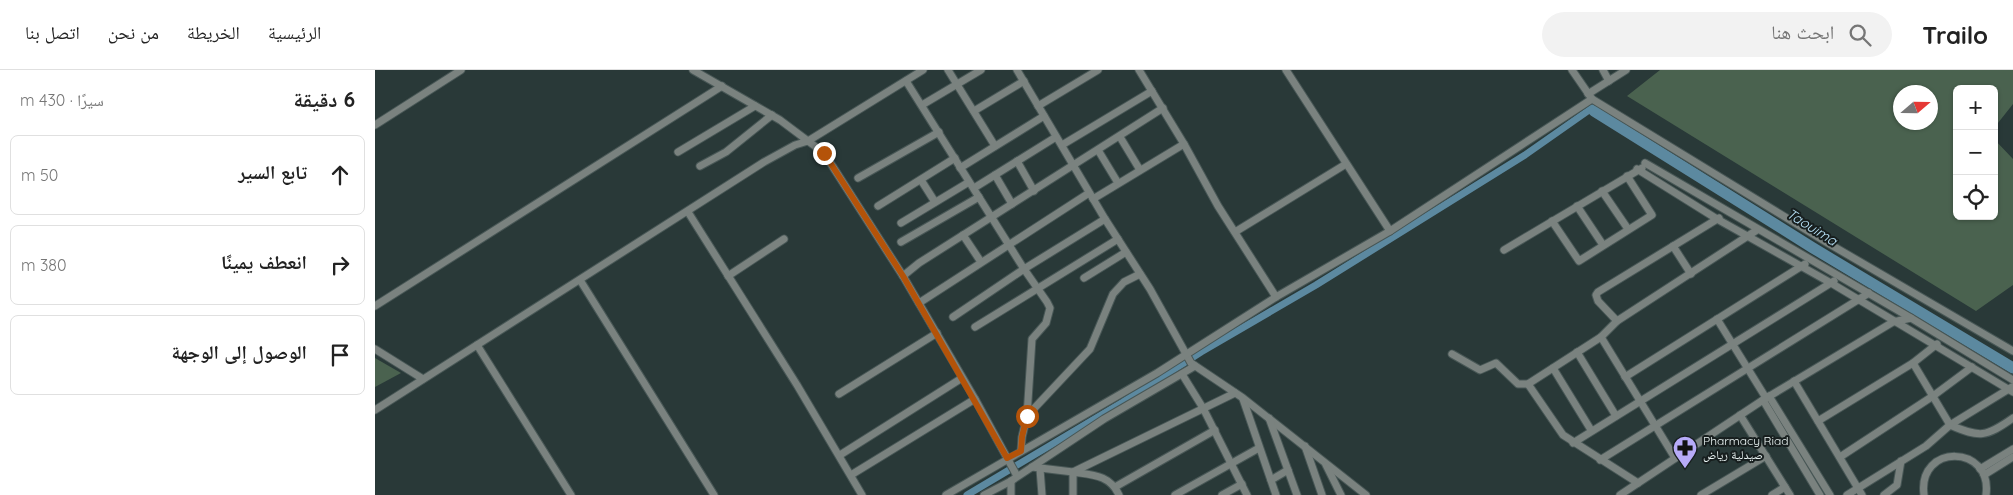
<!DOCTYPE html>
<html lang="ar">
<meta charset="utf-8">
<style>
:root{--surface:#fff;--page:#f2f2f2;--text:#222;--muted:#767676;--line:#e0e0e0}
body{margin:0;font-family:Quicksand,"Noto Naskh Arabic",sans-serif;background:var(--page);color:var(--text);direction:rtl}
.controls{position:absolute;right:15px;top:15px;display:grid;overflow:hidden;border-radius:8px;box-shadow:0 1px 4px #0004}
.controls button{width:45px;height:45px;display:grid;place-items:center;padding:0;border:0;border-bottom:1px solid var(--line);background:var(--surface);color:var(--text);font:25px sans-serif}
.compass{position:absolute;left:1518px;top:15px;width:45px;height:45px;border-radius:50%;background:var(--surface);box-shadow:0 1px 4px #0004;rotate:70deg}
.stop{position:absolute;width:15px;height:15px;margin:-11px;border:4px solid #b45309;border-radius:50%;background:#fff}
.stop.end{background:#b45309;border-color:#fff;box-shadow:0 1px 5px #0008}
.list{margin:0;padding:0;list-style:none}
h2{display:flex;justify-content:space-between;align-items:center;height:65px;margin:0;padding:0 20px;font-size:21px}
h2 small{font-size:16px;font-weight:400;color:var(--muted)}
.list li{display:grid;grid-template-columns:32px 1fr auto;gap:15px;align-items:center;box-sizing:border-box;height:80px;margin:0 10px 10px;padding:0 10px;border:1px solid var(--line);border-radius:8px}
.list b{display:block;font-size:19px;white-space:nowrap}
.list em{font-size:16px;font-style:normal;color:var(--muted)}
.icon{flex:none;width:28px;height:28px;fill:none;stroke:currentColor;stroke-width:2;stroke-linecap:round;stroke-linejoin:round}
.map{position:relative;flex:none;width:1638px;height:425px;overflow:hidden;direction:ltr}
header{display:flex;align-items:center;gap:30px;box-sizing:border-box;height:70px;padding:0 25px;background:var(--surface);border-bottom:1px solid var(--line)}
header strong{font-size:24px}
nav{display:flex;gap:28px;margin-inline-start:auto;font-size:18px}
.search{width:350px;height:45px;background:var(--page);display:flex;align-items:center;gap:12px;box-sizing:border-box;padding:0 18px;border-radius:28px;color:var(--muted);font-size:19px}
main{display:flex}
aside{flex:1;background:var(--surface)}
.map>svg:first-child{display:block}
.grass{fill:#4a624f;fill-rule:evenodd}
.lines{fill:none;stroke-linecap:round;stroke-linejoin:round}
.canal{stroke:#5c89a0;stroke-width:7}
.river{stroke:#5c89a0;stroke-width:11}
.minor-casing{stroke:#485756;stroke-width:9}
.minor{stroke:#7a827f;stroke-width:7}
.route{stroke:#b45309;stroke-width:6}
.labels{text-anchor:middle;stroke-width:4;stroke-linejoin:round;paint-order:stroke}
.poi-label{font-size:12px;fill:#ecf6f5;stroke:#171e1e;text-anchor:start}
.water-label{font-size:14px;font-style:italic;fill:#bae5fb;stroke:#171e1e}
</style>
<header>
<strong>Trailo</strong>
<div class="search"><svg class="icon" aria-label="search" viewBox="0 0 24 24"><circle cx="10" cy="10" r="6"/><path d="M15 15l6 6"/></svg>ابحث هنا</div>
<nav><a>الرئيسية</a><a>الخريطة</a><a>من نحن</a><a>اتصل بنا</a></nav>
</header>
<main>
<div class="map">
<svg width="1638" height="425" viewBox="0 0 1638 425">
<rect width="100%" height="100%" fill="#293938"/>
<g class="grass">
<path d="M1285,0H1638V34L1619,58V19H1582V146H1619V69L1638,89V215L1601,241L1252,26ZM1526,22H1556V52H1526Z"/>
<path d="M0,288L26,303L0,317Z"/>
</g>
<g class="lines">
<path class="canal" d="M592,425L748,332L826,282L941,215L1150,85L1217,38L1219,41"/>
<path class="river" d="M1219,41L1438,178L1638,298"/>
<defs>
<g id="minor">
<path d="M318,0L405,50L449,83L528,206L600,329L642,406"/>
<path d="M573,0L620,76"/>
<path d="M642,0L730,149L775,219L816,293L868,328L991,425"/>
<path d="M764,0L809,74L843,136L901,227"/>
<path d="M911,0L1015,161"/>
<path d="M1197,0L1217,29L1451,172L1638,281"/>
<path d="M1228,0L1234,11"/>
<path d="M531,11L649,199L730,149"/>
<path d="M1213,24L1251,0"/>
<path d="M547,35L606,0"/>
<path d="M663,36L723,0"/>
<path d="M599,41L649,11"/>
<path d="M0,55L86,0"/>
<path d="M745,67L765,100"/>
<path d="M687,75L777,21"/>
<path d="M723,80L743,113"/>
<path d="M303,82L380,36"/>
<path d="M642,91L659,121"/>
<path d="M1270,93L1536,248L1638,310"/>
<path d="M325,96L351,82L397,45"/>
<path d="M585,98L669,46"/>
<path d="M1262,99L1342,149L1456,213L1638,322"/>
<path d="M620,105L637,134"/>
<path d="M483,108L564,62"/>
<path d="M546,110L560,132"/>
<path d="M599,118L681,67"/>
<path d="M1227,121L1253,159"/>
<path d="M718,129L809,74"/>
<path d="M503,136L580,88"/>
<path d="M1202,136L1228,175"/>
<path d="M313,142L422,315L487,425"/>
<path d="M1177,151L1204,191L1277,145L1252,106"/>
<path d="M526,153L594,112"/>
<path d="M860,162L971,94"/>
<path d="M588,165L606,192"/>
<path d="M526,172L604,127"/>
<path d="M1298,176L1316,204"/>
<path d="M1129,180L1267,98"/>
<path d="M353,206L409,169"/>
<path d="M528,206L544,193L788,38"/>
<path d="M709,208L751,182"/>
<path d="M205,210L339,425"/>
<path d="M544,233L714,123"/>
<path d="M0,236L347,16"/>
<path d="M578,247L649,199L672,232L675,238L671,253L657,269L652,346L647,367L646,381"/>
<path d="M1342,249L1391,328"/>
<path d="M1242,251L1223,231L1221,225L1223,222L1344,148"/>
<path d="M600,257L743,169"/>
<path d="M1226,267L1300,388"/>
<path d="M102,275L196,425"/>
<path d="M0,279L48,309"/>
<path d="M1202,282L1241,346"/>
<path d="M1077,284L1105,300L1121,293L1143,314H1153L1226,267L1242,251L1382,160"/>
<path d="M1538,293L1575,355C1605,368 1611,367 1638,348"/>
<path d="M1178,298L1216,360"/>
<path d="M807,304L828,338L872,425"/>
<path d="M1250,307L1430,194"/>
<path d="M1419,311L1487,425"/>
<path d="M1153,314L1188,365L1263,413"/>
<path d="M464,324L562,263"/>
<path d="M1394,326L1455,425"/>
<path d="M868,329L901,425"/>
<path d="M1388,330L1445,425"/>
<path d="M0,340L389,92L420,75L433,71L548,0"/>
<path d="M1365,345L1415,425"/>
<path d="M652,346L715,279L738,224L749,212L765,204"/>
<path d="M894,348L922,425"/>
<path d="M1443,351L1538,293L1562,274"/>
<path d="M1198,373L1459,211"/>
<path d="M930,376L947,425"/>
<path d="M465,385L587,308"/>
<path d="M1465,387L1558,326L1597,297"/>
<path d="M1225,390L1494,223"/>
<path d="M951,395L966,425"/>
<path d="M657,397L698,402L860,323"/>
<path d="M665,399L667,425"/>
<path d="M1605,399L1638,379"/>
<path d="M476,405L600,329"/>
<path d="M1609,405L1638,387"/>
<path d="M896,410L913,400"/>
<path d="M740,417L840,360"/>
<path d="M571,425L782,303L901,227L1015,161L1217,29"/>
<path d="M609,425L636,411L729,349L820,296"/>
<path d="M636,425V411"/>
<path d="M698,425V402C718,405 735,405 744,425"/>
<path d="M800,425L884,378"/>
<path d="M847,425L867,414"/>
<path d="M1245,425L1388,330L1518,252L1536,248"/>
<path d="M1326,425L1391,386"/>
<path d="M1397,425L1410,417"/>
<path d="M1472,425L1551,376L1575,355L1637,317"/>
<path d="M1509,425L1522,415L1526,391"/>
<path d="M1549,425C1542,373 1618,374 1611,425"/>
</g>
</defs>
<use href="#minor" class="minor-casing"/>
<use href="#minor" class="minor"/>
</g>
<g class="lines">
<path class="route" d="M449,83L528,206L632,388L646,381L647,367L652,346"/>
</g>
<defs>
<symbol id="pharmacy-pin" viewBox="-11 -11 22 30"><path d="M0 17L-7.5 6A9.5 9.5 0 1 1 7.5 6Z" fill="#b7abf8" stroke="#171e1e"/><path d="M-2-6h4v4h4v4h-4v4h-4v-4h-4v-4h4Z" fill="#111"/></symbol>
</defs>
<g fill-rule="evenodd">
<use href="#pharmacy-pin" x="1296" y="364" width="28" height="38"/>
</g>
<g class="labels">
<g class="poi-label">
<text x="1328" y="375">Pharmacy Riad<tspan x="1328" dy="14">صيدلية رياض</tspan></text>
</g>
<g class="water-label">
<text transform="translate(1437 157) rotate(32)" y="5">Taouima</text>
</g>
</g>
</svg>
<div class="controls">
<button>+</button>
<button>−</button>
<button><svg class="icon" aria-label="locate" viewBox="0 0 24 24"><circle cx="12" cy="12" r="6"/><path d="M12 2v4M12 18v4M2 12h4M18 12h4"/></svg></button>
</div>
<svg class="compass" viewBox="-18 -18 36 36"><path d="M0-13l5 13h-10z" fill="#e53935"/><path d="M0 13l5-13h-10z" fill="#767676"/></svg>
<div class="stop" style="left:652px;top:346px"></div>
<div class="stop end" style="left:449px;top:83px"></div>
</div>
<aside>
<h2>6 دقيقة<small>سيرًا · 430 m</small></h2>
<ul class="list">
<li><svg class="icon" aria-label="ahead" viewBox="0 0 24 24"><path d="M12 20V5M6 11l6-6 6 6"/></svg><div><b>تابع السير</b></div><em>50 m</em></li>
<li><svg class="icon" aria-label="right" viewBox="0 0 24 24"><path d="M7 20v-9h11M14 6l5 5-5 5"/></svg><div><b>انعطف يمينًا</b></div><em>380 m</em></li>
<li><svg class="icon" aria-label="arrive" viewBox="0 0 24 24"><path d="M6 21V4h12l-3 4 3 4H6"/></svg><div><b>الوصول إلى الوجهة</b></div></li>
</ul>
</aside>
</main>
